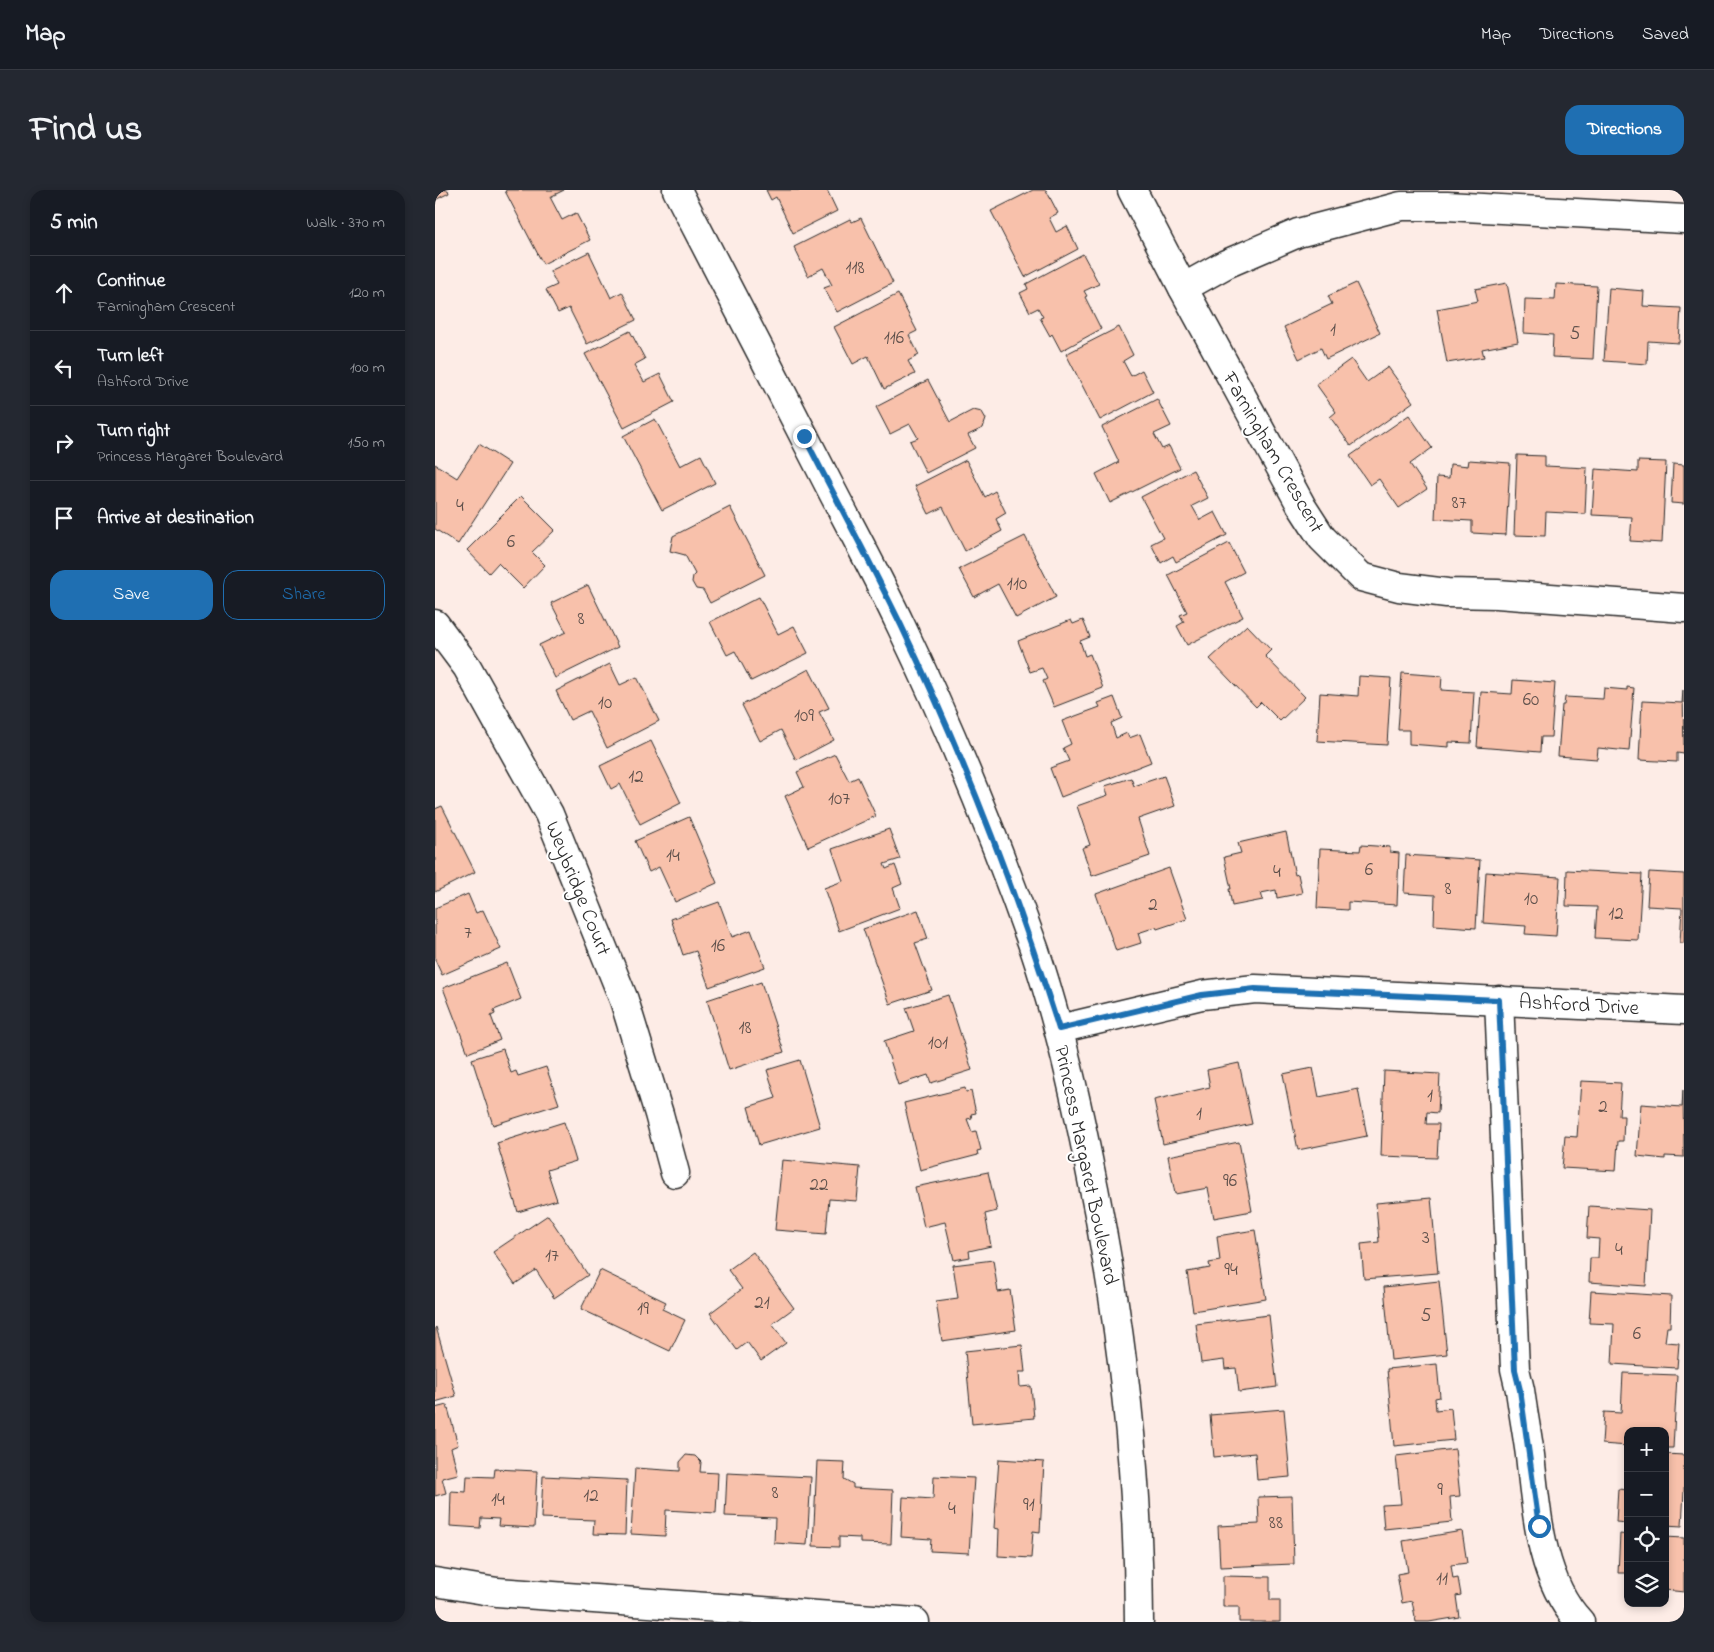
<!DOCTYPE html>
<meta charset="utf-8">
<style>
:root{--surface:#171b24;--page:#242831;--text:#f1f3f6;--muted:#9ea1a6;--line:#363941;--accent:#1f6fb2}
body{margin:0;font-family:"Indie Flower",sans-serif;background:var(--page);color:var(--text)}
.controls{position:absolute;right:15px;bottom:15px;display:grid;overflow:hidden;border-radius:10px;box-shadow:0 2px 8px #0003}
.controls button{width:45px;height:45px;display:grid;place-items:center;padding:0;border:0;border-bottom:1px solid var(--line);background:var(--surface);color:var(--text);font:25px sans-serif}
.stop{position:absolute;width:15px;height:15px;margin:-11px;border:4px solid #1f6fb2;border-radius:50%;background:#fff}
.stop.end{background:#1f6fb2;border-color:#fff;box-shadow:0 1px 5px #0008}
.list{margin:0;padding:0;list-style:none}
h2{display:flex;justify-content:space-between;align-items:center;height:65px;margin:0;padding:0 20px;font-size:21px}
h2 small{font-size:16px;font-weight:400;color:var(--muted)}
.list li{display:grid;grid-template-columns:32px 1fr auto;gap:15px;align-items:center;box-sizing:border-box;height:75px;padding:0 20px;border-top:1px solid var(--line)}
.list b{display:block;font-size:19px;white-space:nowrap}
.list p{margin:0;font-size:16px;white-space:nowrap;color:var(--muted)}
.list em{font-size:16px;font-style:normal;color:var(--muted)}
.actions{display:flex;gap:10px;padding:15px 20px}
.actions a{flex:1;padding:11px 0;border:1px solid var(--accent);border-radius:15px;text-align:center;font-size:18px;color:var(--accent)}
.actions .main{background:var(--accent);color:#fff}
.icon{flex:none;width:28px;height:28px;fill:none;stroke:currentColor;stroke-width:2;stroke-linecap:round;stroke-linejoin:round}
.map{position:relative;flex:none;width:1249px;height:1432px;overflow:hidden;border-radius:15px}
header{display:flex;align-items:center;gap:30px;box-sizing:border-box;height:70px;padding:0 25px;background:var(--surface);border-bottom:1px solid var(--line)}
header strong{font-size:24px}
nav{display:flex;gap:28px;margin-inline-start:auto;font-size:18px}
.intro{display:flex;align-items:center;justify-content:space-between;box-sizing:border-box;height:120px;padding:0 30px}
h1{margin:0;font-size:35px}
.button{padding:12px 22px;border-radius:15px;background:var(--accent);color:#fff;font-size:18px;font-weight:700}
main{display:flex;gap:30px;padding:0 30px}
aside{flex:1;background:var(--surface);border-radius:15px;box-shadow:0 2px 8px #0003}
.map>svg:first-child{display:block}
.building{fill:#f8c1ab;stroke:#2b2b2b}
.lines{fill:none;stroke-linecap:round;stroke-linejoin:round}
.minor-casing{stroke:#2b2b2b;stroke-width:31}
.tertiary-casing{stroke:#2b2b2b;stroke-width:31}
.minor{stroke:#fff;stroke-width:28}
.tertiary{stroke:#fff;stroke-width:28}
.route{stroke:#1f6fb2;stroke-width:6}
.labels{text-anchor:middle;stroke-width:4;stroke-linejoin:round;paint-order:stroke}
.number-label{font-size:19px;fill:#5e504b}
.street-label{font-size:21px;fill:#2b2b2b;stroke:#fff}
</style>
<header>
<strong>Map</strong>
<nav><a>Map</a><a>Directions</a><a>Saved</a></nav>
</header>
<div class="intro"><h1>Find us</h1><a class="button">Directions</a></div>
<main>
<aside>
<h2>5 min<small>Walk · 370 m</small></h2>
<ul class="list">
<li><svg class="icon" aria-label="ahead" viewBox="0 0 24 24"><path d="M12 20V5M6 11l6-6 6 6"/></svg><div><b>Continue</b><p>Farningham Crescent</p></div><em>120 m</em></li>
<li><svg class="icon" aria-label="left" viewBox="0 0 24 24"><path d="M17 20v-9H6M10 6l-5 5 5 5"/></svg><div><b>Turn left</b><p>Ashford Drive</p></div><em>100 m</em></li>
<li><svg class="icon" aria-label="right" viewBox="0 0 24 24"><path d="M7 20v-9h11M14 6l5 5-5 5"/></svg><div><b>Turn right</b><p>Princess Margaret Boulevard</p></div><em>150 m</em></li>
<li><svg class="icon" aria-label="arrive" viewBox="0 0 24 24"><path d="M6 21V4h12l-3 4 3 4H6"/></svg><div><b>Arrive at destination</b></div></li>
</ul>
<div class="actions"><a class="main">Save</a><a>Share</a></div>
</aside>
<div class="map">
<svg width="1249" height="1432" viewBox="0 0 1249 1432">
<rect width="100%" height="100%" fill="#fdece6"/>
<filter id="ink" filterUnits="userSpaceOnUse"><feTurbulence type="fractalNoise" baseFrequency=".02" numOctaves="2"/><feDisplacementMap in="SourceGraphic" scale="10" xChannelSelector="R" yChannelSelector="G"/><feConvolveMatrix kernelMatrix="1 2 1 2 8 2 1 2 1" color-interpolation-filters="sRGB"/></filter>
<g filter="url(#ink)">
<g class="building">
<path d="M0,0H13L14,3L0,10Z"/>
<path d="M72,0H129L115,7L127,30L141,23L155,50L108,74L70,1Z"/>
<path d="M331,0H392L402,21L358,43L341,7L336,10Z"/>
<path d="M598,0H611L623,23L614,28L621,42L632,36L643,59L590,87L556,21Z"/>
<path d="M426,28L458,93L402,122L389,98L397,95L388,78L373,86L359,57L415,29L417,32Z"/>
<path d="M154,62L176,108L187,102L201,130L152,154L134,118L123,123L111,100L122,95L115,81Z"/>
<path d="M648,64L664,94L649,101L652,106L650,107L666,139L626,161L617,144L615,146L605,128L608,127L603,118L595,122L585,103L593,99L591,94Z"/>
<path d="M921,93L945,143L891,169L886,158L864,169L849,137L897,114L893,106Z"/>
<path d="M1072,93L1083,152L1047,159L1049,167L1012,173L1002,119L1043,111L1040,99Z"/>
<path d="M1121,94L1162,96L1158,169L1117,167L1118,145L1089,143L1090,109L1120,110Z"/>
<path d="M1174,98L1209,101L1208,116L1246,118L1244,153L1213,151L1212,174L1169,171Z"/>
<path d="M463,104L482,141L474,145L484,165L473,171L480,184L449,199L433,166L418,174L399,137Z"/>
<path d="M684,137L698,165L688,171L696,186L707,180L718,202L665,230L631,164Z"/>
<path d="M195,141L210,169L199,175L209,192L225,184L239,212L189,238L150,164Z"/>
<path d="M916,169L932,192L953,177L978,212L916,256L895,227L901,222L881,194Z"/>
<path d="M493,190L515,232L538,220L547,222L551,229L548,238L533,245L540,258L491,283L475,251L483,248L475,234L455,244L441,217Z"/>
<path d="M722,209L736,236L719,244L727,259L734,256L745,278L675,313L661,284L684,272L667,237Z"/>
<path d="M974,225L997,258L975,274L992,299L964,318L944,289L935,295L915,266Z"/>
<path d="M220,229L245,276L266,265L280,293L227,320L188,246Z"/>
<path d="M44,254L75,274L23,354L0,339V274L22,288Z"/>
<path d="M1082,265L1110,266V276L1152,278L1150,324L1111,322L1110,346L1079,345Z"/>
<path d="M531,270L550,307L560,301L571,323L561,329L567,341L530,361L508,317L494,324L480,296Z"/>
<path d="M1034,270L1075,273L1071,345L1037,343V331L1000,329L1002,287L1014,288L1015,274L1033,276Z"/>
<path d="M1203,271L1231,272L1227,353L1195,351L1197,327L1157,325L1160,279L1203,282Z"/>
<path d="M1238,274L1249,275V314L1236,313Z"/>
<path d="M758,280L773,308L757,316L765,330L780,322L792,345L741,372L738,366L726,373L716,354L728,348L706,307Z"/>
<path d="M86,306L120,340L97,362L110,375L88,398L63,373L54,383L32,360Z"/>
<path d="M295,317L330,385L275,413L268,400L261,399L257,392L258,386L260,384L250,365L235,361L238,346Z"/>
<path d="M590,346L621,407L581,428L563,394L539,407L524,379Z"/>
<path d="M794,353L809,382L790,392L808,427L752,455L742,436L749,432L745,425L752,422L733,385Z"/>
<path d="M153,395L183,457L120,488L104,455L131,442L116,413Z"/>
<path d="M324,407L343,444L359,436L373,463L316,491L300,461L292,465L275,432Z"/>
<path d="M636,430L638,434L648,430L655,447L645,451L650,466L655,464L668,498L619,517L608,491L612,489L607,478L595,482L583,451Z"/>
<path d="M812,435L836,460L830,466L870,507L845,531L826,512L821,517L775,469Z"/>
<path d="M175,474L185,495L202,487L224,531L172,558L154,521L135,530L121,501Z"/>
<path d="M374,479L394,518L384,522L399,550L361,570L346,540L325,551L307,515Z"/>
<path d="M967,483L1007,486L1006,500L1039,502L1036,553L1014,552V557L974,554V540H963Z"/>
<path d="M924,486L956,488L952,555L882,551L885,503L923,506Z"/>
<path d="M1078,490L1120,493L1116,547H1106L1105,562L1042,557L1046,502L1077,504Z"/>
<path d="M1192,497L1199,498L1194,561L1163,558L1162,569L1123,566L1127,515H1129L1130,507L1168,509L1169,498L1192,500Z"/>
<path d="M1248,500L1249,564L1242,563V572L1204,570L1207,511L1247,513Z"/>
<path d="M679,507L687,528L676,533L681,548L692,543L694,548L705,544L716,572L626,607L615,578L634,571L628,558L636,554L627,531L665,517L663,513Z"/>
<path d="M216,551L246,613L205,634L185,594L176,599L165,576Z"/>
<path d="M400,564L414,591L423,587L441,626L373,657L350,606L369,597L362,582Z"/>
<path d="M729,586L740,616L703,629L715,666L657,686L647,658L655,655L642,616L673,605L670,596L696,588L699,596Z"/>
<path d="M7,616L40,682L0,702V619Z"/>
<path d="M254,627L282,693L240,712L224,677L214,682L200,651Z"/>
<path d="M454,639L465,669L449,674L451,679L460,675L467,694L458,698L465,718L404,741L389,698L408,691L397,659Z"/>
<path d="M851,642L860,685L863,684L867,703L842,708L841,700L826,703L828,710L797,716L794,699H796L789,667L806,663L803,653Z"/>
<path d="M926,655L955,657V662L964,663L962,715L913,712V720L882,718L885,659L925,661Z"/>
<path d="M971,665L1045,670L1041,738L999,735L1000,705L969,703Z"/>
<path d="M734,678L752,729L722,739L721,737L703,743L706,753L681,761L661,704Z"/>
<path d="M1132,680L1207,684L1203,750L1160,748L1162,717L1131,716Z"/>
<path d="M1051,682L1125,687L1121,746L1090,744L1091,736L1048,733Z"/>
<path d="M1214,682L1249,684V753H1245L1247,718L1212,716Z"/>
<path d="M33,704L41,723L48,720L66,759L7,785L0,770V718Z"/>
<path d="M284,712L297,747L316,740L330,777L274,797L261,761L248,765L236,729Z"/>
<path d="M483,720L493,749L480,753L497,800L455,814L428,739Z"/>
<path d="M72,773L86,809L59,820L60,824L56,826L65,850L33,863L8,798Z"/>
<path d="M326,792L349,862L294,880L272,810Z"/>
<path d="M513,805L537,880L496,893L493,885L463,895L449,851L479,841L471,818Z"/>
<path d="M68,859L76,883L81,881L83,886L111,877L124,914L58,935L37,869Z"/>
<path d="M365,870L385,937L324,955L313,917L341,908L332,880Z"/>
<path d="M804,873L817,934L728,954L719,910L775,897L772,880Z"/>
<path d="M878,878L884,907L923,899L932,946L863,960L848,884Z"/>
<path d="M949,881L1005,884L1003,923L992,922L991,934H1004L1002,968L946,966Z"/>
<path d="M1146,891L1186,893L1184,926H1189L1188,951H1183L1181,981L1127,978L1130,946L1142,947Z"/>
<path d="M530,898L531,902L536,901L541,923L536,924L537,928L532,929L537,942L541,941L546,960L542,961L543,965L485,980L469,913Z"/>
<path d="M1248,900L1249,967L1230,966V969L1202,966L1206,914L1247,917Z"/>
<path d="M129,932L141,971L112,980L122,1010L83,1022L62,953Z"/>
<path d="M804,952L817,1021L779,1028L773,998L740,1004L733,966Z"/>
<path d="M347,970L425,977L422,1011L394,1009L391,1044L340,1040Z"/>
<path d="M553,982L562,1021L550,1024L556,1056L534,1061L535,1067L519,1070L510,1032L489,1037L480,997Z"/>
<path d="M996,1008L1003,1083L929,1089L926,1054L944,1052L941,1013Z"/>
<path d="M1154,1016L1215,1020L1211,1096L1154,1092L1155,1068H1163L1164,1049L1152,1048Z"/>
<path d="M113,1025L153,1085L119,1108L101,1080L80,1094L58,1062Z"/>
<path d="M820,1040L831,1109L758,1121L752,1082L775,1078L774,1073L785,1071L782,1046Z"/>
<path d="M318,1062L359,1118L337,1134L351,1153L326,1171L312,1152L302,1160L275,1123L307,1099L293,1080Z"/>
<path d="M558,1070L563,1102L575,1100L581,1140L507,1151L501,1111L523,1108L518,1075Z"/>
<path d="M165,1080L231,1112L227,1119L250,1130L235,1161L146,1119Z"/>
<path d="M1004,1091L1012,1164L956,1170L949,1097Z"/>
<path d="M1156,1101L1236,1106L1235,1137H1232L1230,1152L1244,1153L1242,1178L1177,1174L1179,1134L1154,1133Z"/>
<path d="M834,1125L842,1197L804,1202L801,1178L790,1179L789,1170L766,1173L761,1134Z"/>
<path d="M1,1137L21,1206L0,1212V1138Z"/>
<path d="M587,1155L590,1182H584L585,1197L596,1196L599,1228L537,1234L530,1161Z"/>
<path d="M1002,1174L1005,1207L1000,1208L1001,1220L1016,1218L1019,1250L959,1256L952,1179Z"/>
<path d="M1188,1183L1242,1185L1238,1258H1230V1241H1193V1256L1167,1254L1169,1222L1186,1223Z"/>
<path d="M12,1215L23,1255L16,1258L23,1284L7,1288L11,1303L0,1306V1218Z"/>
<path d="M849,1219L855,1287L822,1290L820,1263L779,1267L775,1225Z"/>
<path d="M1020,1259L1025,1306L1015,1307L1017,1332L949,1339L947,1315L966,1314L961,1266Z"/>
<path d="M1230,1264L1249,1265V1301L1247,1336L1230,1335Z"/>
<path d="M251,1265L260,1266L266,1272L265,1282L283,1283L281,1323L231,1320L230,1346L196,1344L200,1278L245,1281V1272Z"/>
<path d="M564,1269L609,1272L605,1342L598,1341L596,1368L563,1366L564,1339L559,1338Z"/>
<path d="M382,1271L410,1272L409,1289L418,1294V1298L458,1300L456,1354L425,1353V1348L404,1347V1357L378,1356Z"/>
<path d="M60,1279L102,1281L99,1338L63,1336L64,1329L46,1328L45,1338L15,1336L16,1301L31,1302L32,1286L59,1287Z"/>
<path d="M292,1283L376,1287L372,1355L339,1353L340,1328L290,1326Z"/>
<path d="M108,1286L192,1290L190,1345L158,1344L159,1330L106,1328Z"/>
<path d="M499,1286L539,1288L534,1363L495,1361L496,1349L466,1347L468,1307L498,1309Z"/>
<path d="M1183,1299L1193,1300V1333L1181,1332Z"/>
<path d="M857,1306L859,1374L785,1377L783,1336L824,1334L823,1307Z"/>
<path d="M1027,1341L1032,1373L1016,1375L1018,1389L1023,1388L1026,1405L1021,1406L1024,1427L994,1432H981L977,1411L967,1413L962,1384L973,1382L968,1351Z"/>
<path d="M1185,1344L1193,1345V1383H1183Z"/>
<path d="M1230,1347L1249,1348V1402L1230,1400Z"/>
<path d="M788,1386L835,1387V1410H845V1432H804V1417H788Z"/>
</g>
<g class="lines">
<defs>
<g id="minor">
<path d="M697,0L748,98L867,317L887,348L926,387L964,397L1012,403L1062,404L1249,418"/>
<path d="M748,98L791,74L863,43L966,16H1012L1249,29"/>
<path d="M0,434L32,477L114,624L189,810L224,924L240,983"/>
<path d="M1064,810L1080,1179L1085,1200C1088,1222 1092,1243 1095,1265C1101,1319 1105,1390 1145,1432"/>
<path d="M624,839L767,805L820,799L1249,820"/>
<path d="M0,1392L62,1402L480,1432"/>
</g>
<path id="tertiary" d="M242,0C293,98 343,195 393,293C417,340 443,387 466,436C517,542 561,651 600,761C623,829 639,899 653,969C685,1122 704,1276 704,1432"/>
</defs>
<use href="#minor" class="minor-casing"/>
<use href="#tertiary" class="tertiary-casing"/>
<use href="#minor" class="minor"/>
<use href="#tertiary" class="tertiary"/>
</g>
</g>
<g class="lines" filter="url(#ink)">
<path class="route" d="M369,246C401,309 435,371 466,435C528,565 581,701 624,839L767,805L820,799L1064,810L1080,1180L1085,1200L1104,1336"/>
</g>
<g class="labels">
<g class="number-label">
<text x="420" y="83">118</text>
<text x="898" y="145">1</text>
<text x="1140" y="149">5</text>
<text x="459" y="153">116</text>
<text x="1024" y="318">87</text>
<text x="25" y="321">4</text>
<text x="76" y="357">6</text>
<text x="582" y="399">110</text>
<text x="146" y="434">8</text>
<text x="1096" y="515">60</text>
<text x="170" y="518">10</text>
<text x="369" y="531">109</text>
<text x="201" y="592">12</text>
<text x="404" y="614">107</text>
<text x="238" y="671">14</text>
<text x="934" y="685">6</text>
<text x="842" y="687">4</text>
<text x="1013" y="704">8</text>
<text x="1096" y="714">10</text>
<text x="718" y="720">2</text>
<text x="1181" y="729">12</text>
<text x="33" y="748">7</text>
<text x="283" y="761">16</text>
<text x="310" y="843">18</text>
<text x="503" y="858">101</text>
<text x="995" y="911">1</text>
<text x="1168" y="922">2</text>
<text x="764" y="929">1</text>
<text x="795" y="996">96</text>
<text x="384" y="1000">22</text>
<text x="991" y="1053">3</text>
<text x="1184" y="1065">4</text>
<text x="117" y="1071">17</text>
<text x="796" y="1085">94</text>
<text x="327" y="1118">21</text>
<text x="208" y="1124">19</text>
<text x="991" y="1131">5</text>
<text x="1202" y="1149">6</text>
<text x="1005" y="1305">9</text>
<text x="340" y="1308">8</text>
<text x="156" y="1311">12</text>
<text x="63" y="1315">14</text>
<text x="594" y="1320">91</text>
<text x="517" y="1324">4</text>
<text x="841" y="1338">88</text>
<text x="1007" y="1394">11</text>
</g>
<g class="street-label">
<text transform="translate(839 262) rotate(60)" y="7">Farningham Crescent</text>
<text transform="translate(144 698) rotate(68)" y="7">Weybridge Court</text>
<text transform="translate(1144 814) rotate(3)" y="7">Ashford Drive</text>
<text transform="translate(652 975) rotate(78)" y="7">Princess Margaret Boulevard</text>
</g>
</g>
</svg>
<div class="controls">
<button>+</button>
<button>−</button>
<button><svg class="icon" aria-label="locate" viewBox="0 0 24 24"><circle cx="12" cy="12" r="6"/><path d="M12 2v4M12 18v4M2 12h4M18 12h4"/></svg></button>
<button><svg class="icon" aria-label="layers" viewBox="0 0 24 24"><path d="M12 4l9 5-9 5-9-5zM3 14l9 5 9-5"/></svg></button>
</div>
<div class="stop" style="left:1104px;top:1336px"></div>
<div class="stop end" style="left:369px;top:246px"></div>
</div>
</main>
